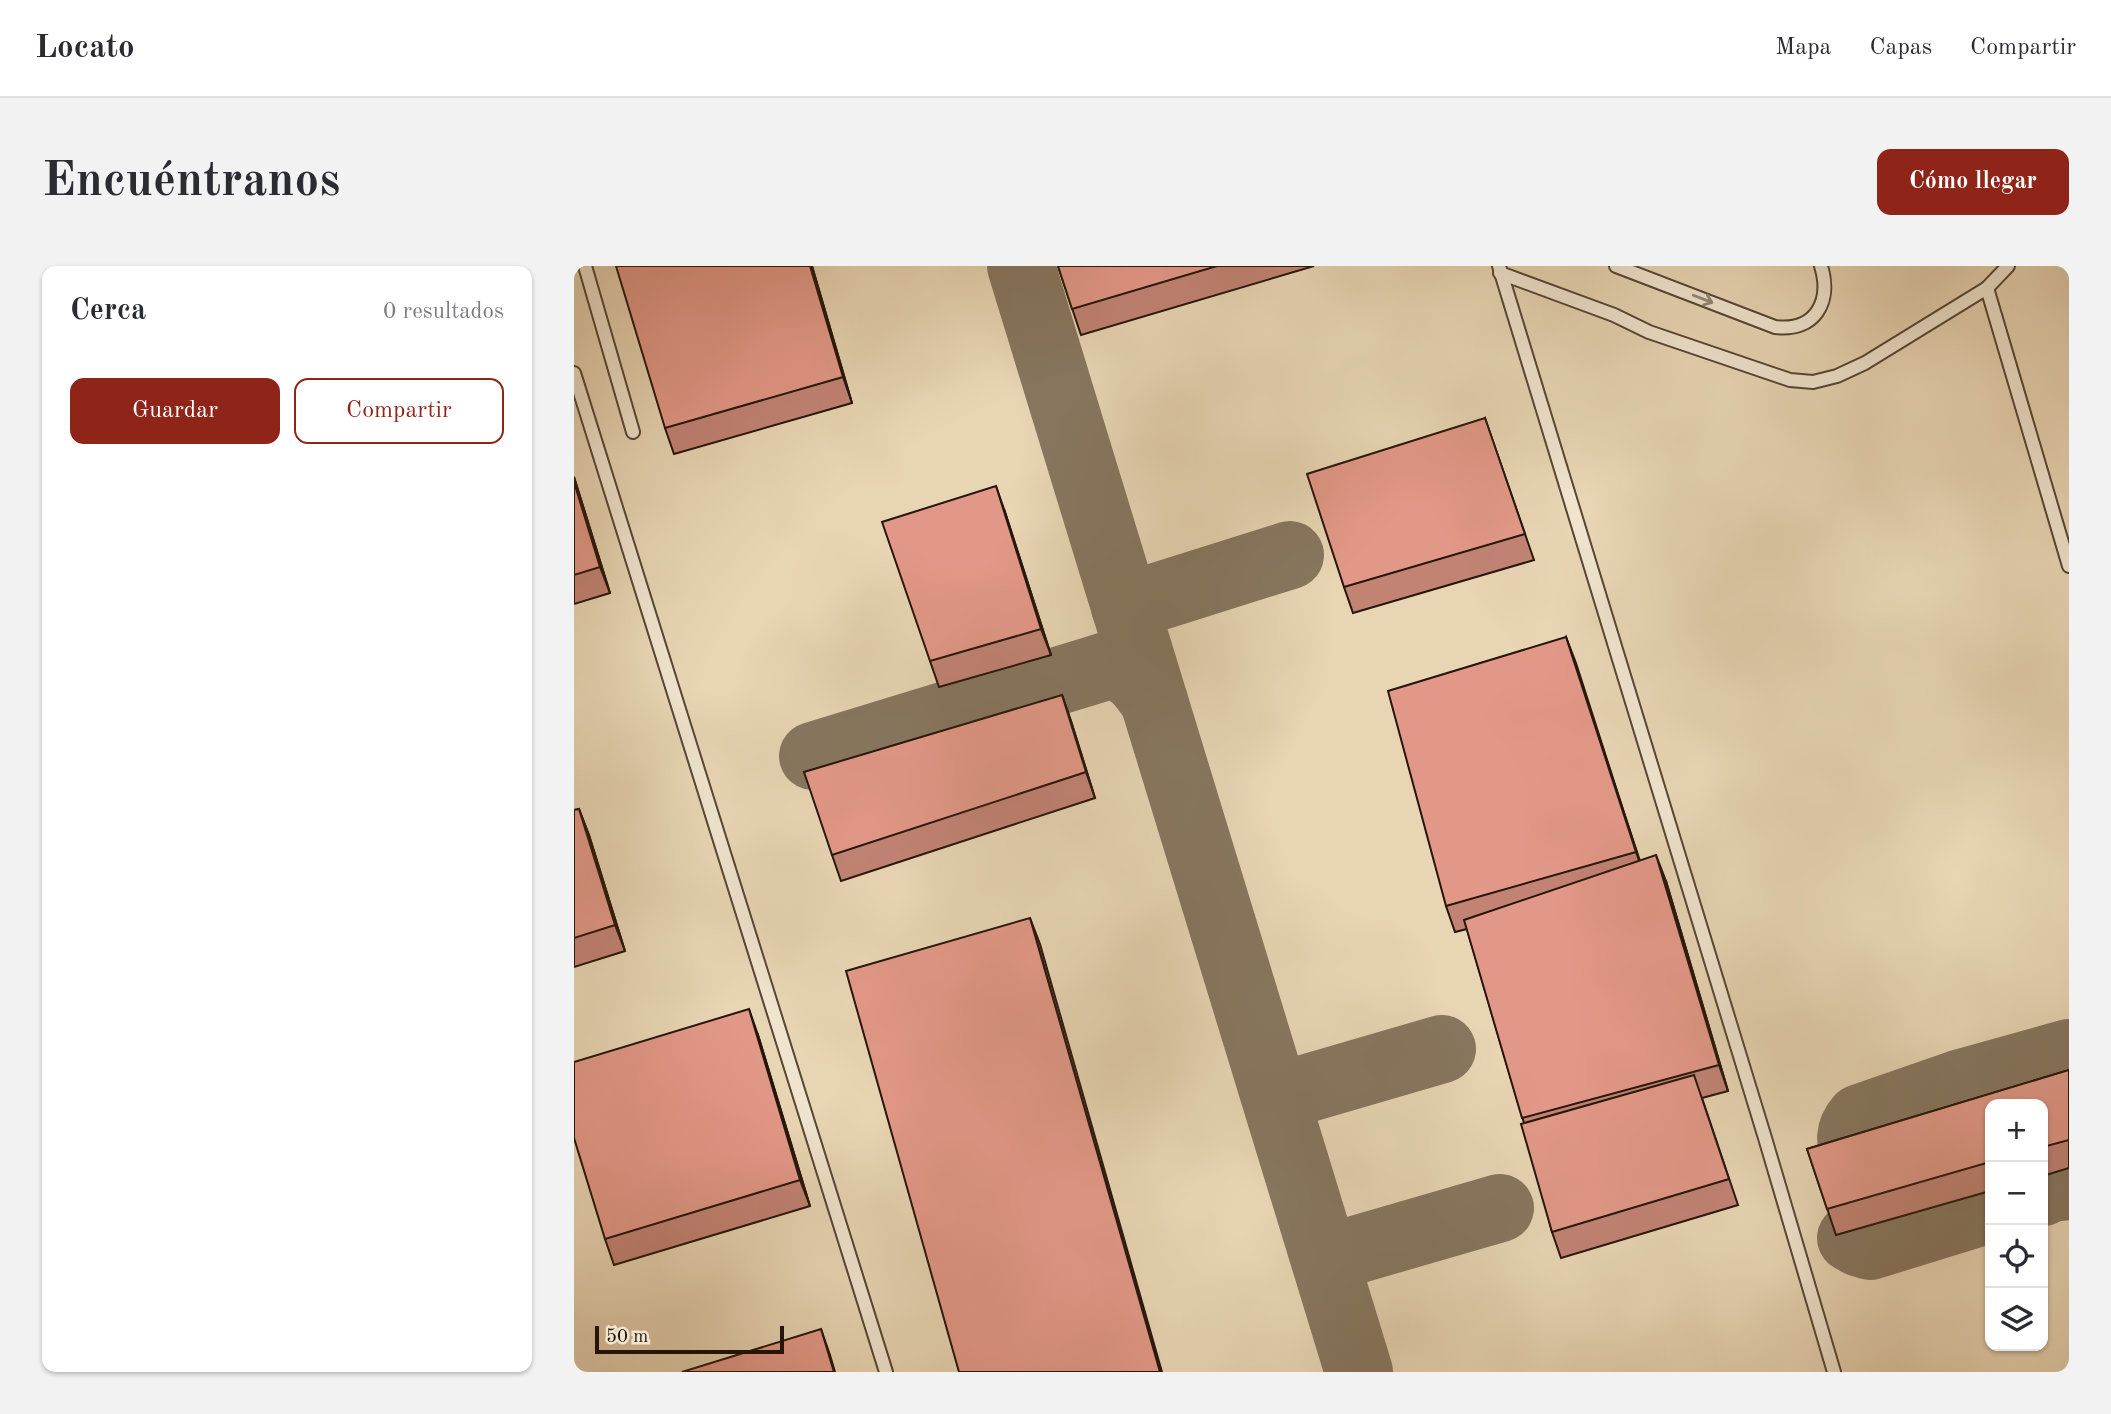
<!DOCTYPE html>
<html lang="es">
<meta charset="utf-8">
<style>
:root{--surface:#fff;--page:#f2f2f3;--text:#2b2b33;--muted:#7c7c81;--line:#e1e1e2;--accent:#8f2418}
body{margin:0;font-family:"Old Standard TT",serif;background:var(--page);color:var(--text)}
.controls{position:absolute;right:21px;bottom:21px;display:grid;overflow:hidden;border-radius:14px;box-shadow:0 2px 5px #0004}
.controls button{width:63px;height:63px;display:grid;place-items:center;padding:0;border:0;border-bottom:2px solid var(--line);background:var(--surface);color:var(--text);font:35px sans-serif}
.scale{position:absolute;left:21px;bottom:18px;width:189px;box-sizing:border-box;padding-left:7px;border:4px solid #26160a;border-top:0;font-size:19px;line-height:24px;white-space:nowrap;color:#26160a;-webkit-text-stroke:5px #f0e4ce;paint-order:stroke}
.list{margin:0;padding:0;list-style:none}
h2{display:flex;justify-content:space-between;align-items:center;height:91px;margin:0;padding:0 28px;font-size:30px}
h2 small{font-size:23px;font-weight:400;color:var(--muted)}
.actions{display:flex;gap:14px;padding:21px 28px}
.actions a{flex:1;padding:16px 0;border:2px solid var(--accent);border-radius:14px;text-align:center;font-size:24px;color:var(--accent)}
.actions .main{background:var(--accent);color:#fff}
.icon{flex:none;width:38px;height:38px;fill:none;stroke:currentColor;stroke-width:2;stroke-linecap:round;stroke-linejoin:round}
.map{position:relative;flex:none;width:1495px;height:1106px;overflow:hidden;border-radius:14px}
header{display:flex;align-items:center;gap:42px;box-sizing:border-box;height:98px;padding:0 35px;background:var(--surface);border-bottom:2px solid var(--line)}
header strong{font-size:33px}
nav{display:flex;gap:38px;margin-inline-start:auto;font-size:24px}
.intro{display:flex;align-items:center;justify-content:space-between;box-sizing:border-box;height:168px;padding:0 42px}
h1{margin:0;font-size:49px}
.button{padding:18px 32px;border-radius:14px;background:var(--accent);color:#fff;font-size:24px;font-weight:700}
main{display:flex;gap:42px;padding:0 42px}
aside{flex:1;background:var(--surface);border-radius:14px;box-shadow:0 2px 5px #0004}
.map>svg:first-child{display:block}
.lines{fill:none;stroke-linecap:round;stroke-linejoin:round}
.taxiway{stroke:#87765f;stroke-width:68}
.lane-casing{stroke:#564634;stroke-width:16}
.lane{stroke:#f0e4ce;stroke-width:12}
.wall{fill:#c28375;stroke:#26160a;stroke-width:2}
.shaded-wall{fill:#9e6a5f;stroke:#26160a;stroke-width:2}
.building{fill:#e29888;stroke:#26160a;stroke-width:2}
.oneway{stroke:#958776}
</style>
<header>
<strong>Locato</strong>
<nav><a>Mapa</a><a>Capas</a><a>Compartir</a></nav>
</header>
<div class="intro"><h1>Encuéntranos</h1><a class="button">Cómo llegar</a></div>
<main>
<aside>
<h2>Cerca<small>0 resultados</small></h2>
<ul class="list">
</ul>
<div class="actions"><a class="main">Guardar</a><a>Compartir</a></div>
</aside>
<div class="map">
<svg width="1495" height="1106" viewBox="0 0 1495 1106">
<rect width="100%" height="100%" fill="#e8d5b4"/>
<filter id="stains"><feTurbulence type="fractalNoise" baseFrequency=".00286" numOctaves="4"/><feColorMatrix values="0 0 0 0 .2 0 0 0 0 .09 0 0 0 0 .02 0 0 0 .5 -.17"/></filter>
<radialGradient id="worn" r=".72"><stop offset=".6" stop-color="#630" stop-opacity="0"/><stop offset="1" stop-color="#630" stop-opacity=".3"/></radialGradient>
<g class="lines">
<g class="taxiway">
<path d="M447,0L785,1106"/>
<path d="M551,341L716,289"/>
<path d="M239,490L536,399C558,403 568,418 580,435"/>
<path d="M697,816L717,827L868,783"/>
<path d="M1281,891C1276,875 1274,866 1286,852L1384,818L1495,787"/>
<path d="M1469,926L1473,910L1488,921"/>
<path d="M1277,972L1286,977L1296,980L1416,943"/>
<path d="M748,982L754,986L771,987L926,942"/>
</g>
<defs>
<g id="lane">
<path d="M11,0L59,166"/>
<path d="M925,0L1191,872L1260,1106"/>
<path d="M1042,0L1201,61C1241,66 1258,36 1247,0"/>
<path d="M926,7L1040,49L1075,66L1216,114L1239,116L1263,110L1291,97L1413,22L1434,0"/>
<path d="M1413,22L1495,300"/>
<path d="M0,107L312,1106"/>
</g>
</defs>
<use href="#lane" class="lane-casing"/>
<use href="#lane" class="lane"/>
</g>
<g class="wall">
<path d="M238,0L278,137L100,188L91,162Z"/>
<path d="M484,0H740L507,69Z"/>
<path d="M911,152L960,294L779,347L770,321Z"/>
<path d="M0,211L36,327L0,338Z"/>
<path d="M431,246L477,389L365,421L356,395Z"/>
<path d="M992,371L1066,595L1092,615L1154,825L1128,832L1164,939L987,992L978,966L950,857L893,663L881,666L872,640Z"/>
<path d="M488,429L497,455L521,532L267,615L258,589Z"/>
<path d="M5,543L15,569L51,685L0,701V544Z"/>
<path d="M184,769L236,940L40,999L31,973Z"/>
<path d="M1495,804V902L1469,910V838H1416V925L1262,969L1233,883Z"/>
</g>
<g class="shaded-wall">
<path d="M236,0H238L278,137L269,111Z"/>
<path d="M0,211L36,327L26,301L0,216Z"/>
<path d="M422,220L431,246L477,389L467,363Z"/>
<path d="M992,371L1002,397L1071,612L1062,586Z"/>
<path d="M488,429L497,455L521,532L512,506Z"/>
<path d="M5,543L15,569L51,685L41,659Z"/>
<path d="M1082,589L1092,615L1154,825L1145,799Z"/>
<path d="M456,652L466,678L588,1106H586Z"/>
<path d="M175,743L184,769L236,940L226,914Z"/>
<path d="M247,1063L256,1089L261,1106H260Z"/>
</g>
<g class="building">
<path d="M42,0H236L269,111L91,162Z"/>
<path d="M484,0H643L498,43Z"/>
<path d="M911,152L951,268L770,321L733,208Z"/>
<path d="M0,216L26,301L0,309Z"/>
<path d="M422,220L467,363L356,395L308,256Z"/>
<path d="M992,371L1062,586L872,640L814,425Z"/>
<path d="M488,429L512,506L258,589L230,506Z"/>
<path d="M5,543L41,659L0,672V544Z"/>
<path d="M1082,589L1145,799L948,852L890,654Z"/>
<path d="M456,652L586,1106H385L272,705Z"/>
<path d="M175,743L226,914L31,973L0,872V796Z"/>
<path d="M1495,804V874L1469,881V838H1416V896L1253,943L1233,883Z"/>
<path d="M1120,809L1155,913L978,966L947,858Z"/>
<path d="M247,1063L260,1106H108Z"/>
</g>
<defs><path id="oneway-shaft" d="M-6 0H5M1.5-3L5.5 0L1.5 3" fill="none" stroke-width="1.6" stroke-linecap="round" stroke-linejoin="round" transform="scale(1.75)"/></defs>
<use class="oneway" href="#oneway-shaft" transform="translate(1129 33) rotate(21)"/>
<rect width="100%" height="100%" filter="url(#stains)"/>
<rect width="100%" height="100%" fill="url(#worn)"/>
</svg>
<div class="controls">
<button>+</button>
<button>−</button>
<button><svg class="icon" aria-label="locate" viewBox="0 0 24 24"><circle cx="12" cy="12" r="6"/><path d="M12 2v4M12 18v4M2 12h4M18 12h4"/></svg></button>
<button><svg class="icon" aria-label="layers" viewBox="0 0 24 24"><path d="M12 4l9 5-9 5-9-5zM3 14l9 5 9-5"/></svg></button>
</div>
<div class="scale">50 m</div>
</div>
</main>
